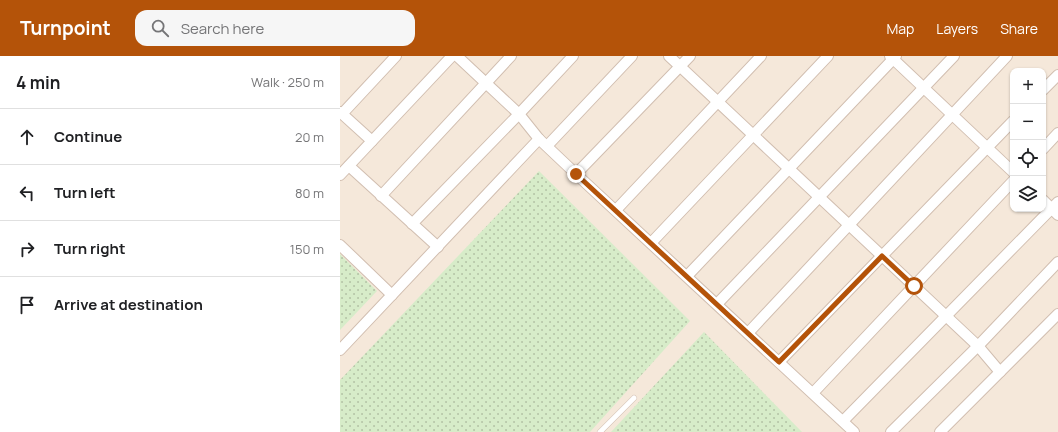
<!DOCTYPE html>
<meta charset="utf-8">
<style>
:root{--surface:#fff;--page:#f6f6f6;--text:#202124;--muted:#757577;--line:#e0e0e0;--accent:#b45309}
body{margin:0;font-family:Manrope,sans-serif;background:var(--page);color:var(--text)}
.controls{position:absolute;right:12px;top:12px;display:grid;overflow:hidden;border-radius:8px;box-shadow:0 1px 3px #0004}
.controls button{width:36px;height:36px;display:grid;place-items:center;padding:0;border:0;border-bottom:1px solid var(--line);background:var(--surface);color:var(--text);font:20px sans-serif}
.stop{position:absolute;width:12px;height:12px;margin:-9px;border:3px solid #b45309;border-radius:50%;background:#fff}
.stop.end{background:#b45309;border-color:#fff;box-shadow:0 1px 4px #0008}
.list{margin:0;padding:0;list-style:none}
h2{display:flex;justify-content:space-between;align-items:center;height:52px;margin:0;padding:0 16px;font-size:17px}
h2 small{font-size:13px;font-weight:400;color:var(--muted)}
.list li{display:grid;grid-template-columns:26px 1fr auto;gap:12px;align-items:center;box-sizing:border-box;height:56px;padding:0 16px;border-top:1px solid var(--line)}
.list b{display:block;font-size:15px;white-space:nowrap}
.list em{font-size:13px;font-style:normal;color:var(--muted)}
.icon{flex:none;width:22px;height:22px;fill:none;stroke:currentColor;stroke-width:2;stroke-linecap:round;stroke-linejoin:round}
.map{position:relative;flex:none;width:718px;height:376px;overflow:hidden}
header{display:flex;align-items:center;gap:24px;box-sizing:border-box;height:56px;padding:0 20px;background:var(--accent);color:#fff}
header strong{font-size:19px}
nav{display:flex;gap:22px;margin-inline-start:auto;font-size:14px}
.search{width:280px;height:36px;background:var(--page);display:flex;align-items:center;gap:10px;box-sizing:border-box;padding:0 14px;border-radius:12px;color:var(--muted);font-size:15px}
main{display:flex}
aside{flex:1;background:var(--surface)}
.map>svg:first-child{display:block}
.residential{fill:#f5e8da;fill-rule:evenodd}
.grass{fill:url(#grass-dots)}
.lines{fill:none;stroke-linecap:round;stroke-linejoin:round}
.lane-casing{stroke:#d1beb0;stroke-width:6}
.street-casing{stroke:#d1beb0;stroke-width:12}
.lane{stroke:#fff;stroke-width:5}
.street{stroke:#fff;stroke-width:10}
.route{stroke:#b45309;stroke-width:5}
</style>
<header>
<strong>Turnpoint</strong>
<div class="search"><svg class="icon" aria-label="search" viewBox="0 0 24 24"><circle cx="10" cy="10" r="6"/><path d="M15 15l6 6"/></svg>Search here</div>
<nav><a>Map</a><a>Layers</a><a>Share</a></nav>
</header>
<main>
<aside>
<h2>4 min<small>Walk · 250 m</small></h2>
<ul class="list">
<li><svg class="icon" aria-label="ahead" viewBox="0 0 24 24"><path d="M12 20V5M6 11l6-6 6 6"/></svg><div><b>Continue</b></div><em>20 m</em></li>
<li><svg class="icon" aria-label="left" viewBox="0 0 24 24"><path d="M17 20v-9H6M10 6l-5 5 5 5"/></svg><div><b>Turn left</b></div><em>80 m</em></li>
<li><svg class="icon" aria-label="right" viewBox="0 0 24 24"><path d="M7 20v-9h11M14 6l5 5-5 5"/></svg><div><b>Turn right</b></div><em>150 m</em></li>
<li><svg class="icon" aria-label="arrive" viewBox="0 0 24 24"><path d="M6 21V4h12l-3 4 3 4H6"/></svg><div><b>Arrive at destination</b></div></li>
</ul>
</aside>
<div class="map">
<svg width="718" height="376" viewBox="0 0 718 376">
<defs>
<pattern id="grass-dots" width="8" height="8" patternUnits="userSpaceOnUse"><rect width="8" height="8" fill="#d7ecc9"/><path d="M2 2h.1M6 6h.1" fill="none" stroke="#b3c2a5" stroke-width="1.8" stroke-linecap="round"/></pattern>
</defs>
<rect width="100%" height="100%" fill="#fdf6ec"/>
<path class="residential" d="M0,0H718V376H0ZM673,15H703V153H673Z"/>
<g class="grass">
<path d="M199,115L350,265L250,376H0V324Z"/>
<path d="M0,198L37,235L0,274Z"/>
<path d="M364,276L462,376H271Z"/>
</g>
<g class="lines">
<defs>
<path id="lane" d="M260,376L294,342"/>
<g id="street">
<path d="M117,0L179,58L199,83L236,118L514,376"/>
<path d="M329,0L638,290L660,316"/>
<path d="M550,0L673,116"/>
<path d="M703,34L718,19"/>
<path d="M0,56L32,85"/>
<path d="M2,58L56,0"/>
<path d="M207,90L292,0"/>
<path d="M703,93L718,77"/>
<path d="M9,110L98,191"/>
<path d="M236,118L350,0"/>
<path d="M0,119L112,0"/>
<path d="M41,140L171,0"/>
<path d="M703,144L718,159"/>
<path d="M276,154L421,0"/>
<path d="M72,168L179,58L233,0"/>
<path d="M311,187L488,0"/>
<path d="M0,189L52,239"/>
<path d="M347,220L556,0"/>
<path d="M377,248L614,0"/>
<path d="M408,277L667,0"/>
<path d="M0,294L199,83"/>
<path d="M439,306L673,65"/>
<path d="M473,337L673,125"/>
<path d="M503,365L718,146"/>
<path d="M551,376L638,290L718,206"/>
<path d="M600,376L718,258"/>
</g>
</defs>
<use href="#lane" class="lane-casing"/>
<use href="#street" class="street-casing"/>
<use href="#lane" class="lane"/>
<use href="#street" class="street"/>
</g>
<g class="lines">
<path class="route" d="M236,118L439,306L542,200L574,230"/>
</g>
</svg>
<div class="controls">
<button>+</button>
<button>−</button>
<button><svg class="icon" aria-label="locate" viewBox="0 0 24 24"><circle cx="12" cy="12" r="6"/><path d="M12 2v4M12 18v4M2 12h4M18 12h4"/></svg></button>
<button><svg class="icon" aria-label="layers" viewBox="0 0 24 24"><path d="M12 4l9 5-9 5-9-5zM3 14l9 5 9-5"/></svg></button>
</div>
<div class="stop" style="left:574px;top:230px"></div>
<div class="stop end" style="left:236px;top:118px"></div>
</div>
</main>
